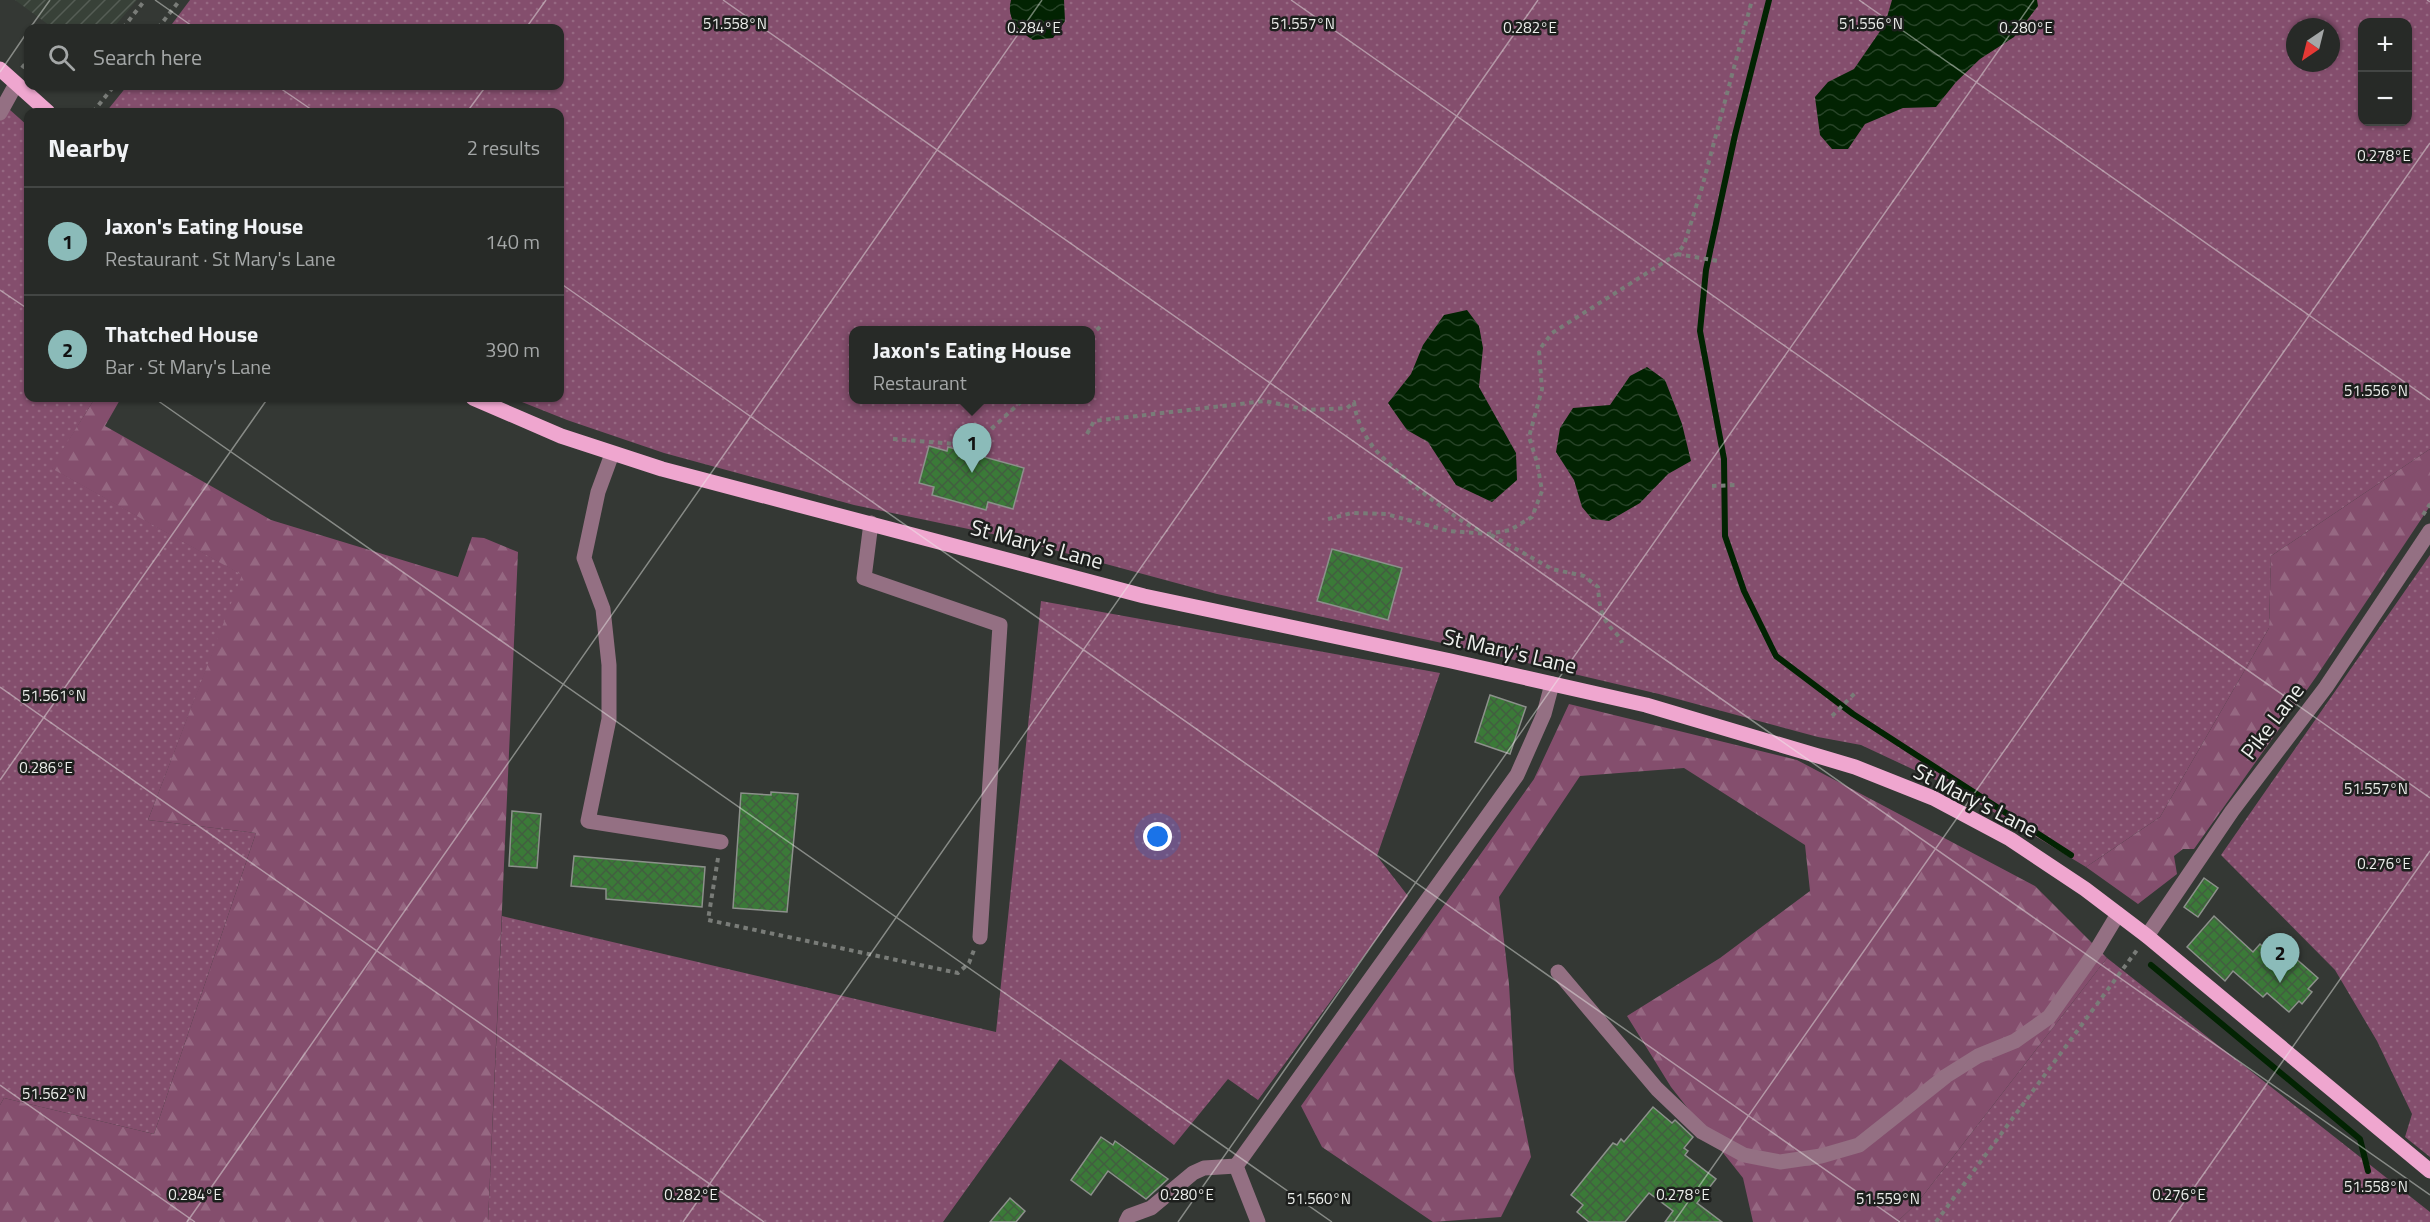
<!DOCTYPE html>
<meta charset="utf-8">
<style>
:root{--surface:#272a27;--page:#2f322f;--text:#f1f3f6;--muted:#a4a7a7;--line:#434644;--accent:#8bbbb9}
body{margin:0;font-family:"Titillium Web",sans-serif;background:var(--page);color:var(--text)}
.controls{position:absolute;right:18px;top:18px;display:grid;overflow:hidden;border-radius:12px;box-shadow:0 2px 4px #0004}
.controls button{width:54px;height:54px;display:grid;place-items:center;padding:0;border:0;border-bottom:2px solid var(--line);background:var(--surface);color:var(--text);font:30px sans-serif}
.compass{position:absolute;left:2286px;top:18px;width:54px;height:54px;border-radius:50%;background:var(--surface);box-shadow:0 2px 4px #0004;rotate:215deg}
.you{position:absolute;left:1158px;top:837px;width:21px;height:21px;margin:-15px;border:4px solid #fff;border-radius:50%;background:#1a73e8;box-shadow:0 0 0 9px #1a73e833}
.badge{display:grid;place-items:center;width:39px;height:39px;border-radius:50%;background:var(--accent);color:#111;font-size:20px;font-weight:700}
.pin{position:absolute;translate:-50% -50px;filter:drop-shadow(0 2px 3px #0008)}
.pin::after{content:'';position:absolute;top:32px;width:21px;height:18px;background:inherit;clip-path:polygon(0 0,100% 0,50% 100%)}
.popup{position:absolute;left:849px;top:326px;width:246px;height:78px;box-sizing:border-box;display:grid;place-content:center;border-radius:12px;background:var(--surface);filter:drop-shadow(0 2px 4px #0005);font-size:20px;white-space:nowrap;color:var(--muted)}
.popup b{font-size:22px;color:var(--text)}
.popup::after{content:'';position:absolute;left:50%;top:100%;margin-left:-12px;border:12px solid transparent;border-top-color:var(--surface)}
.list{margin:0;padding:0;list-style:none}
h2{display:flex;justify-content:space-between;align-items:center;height:78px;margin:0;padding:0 24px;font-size:26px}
h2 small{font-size:20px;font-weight:400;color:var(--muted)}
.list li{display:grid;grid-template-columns:39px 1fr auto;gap:18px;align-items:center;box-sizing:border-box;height:108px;padding:0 24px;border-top:2px solid var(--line)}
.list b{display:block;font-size:22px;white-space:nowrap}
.list p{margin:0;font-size:20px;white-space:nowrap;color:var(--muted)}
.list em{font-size:20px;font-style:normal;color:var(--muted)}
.icon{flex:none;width:33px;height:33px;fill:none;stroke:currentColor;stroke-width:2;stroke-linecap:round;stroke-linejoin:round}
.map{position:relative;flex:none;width:2430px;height:1222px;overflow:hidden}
.search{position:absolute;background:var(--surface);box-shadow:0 2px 4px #0004;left:24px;top:24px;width:540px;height:66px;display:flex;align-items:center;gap:15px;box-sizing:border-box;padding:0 21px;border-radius:12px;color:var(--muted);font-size:22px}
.panel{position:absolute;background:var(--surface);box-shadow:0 2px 4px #0004;left:24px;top:108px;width:540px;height:294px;border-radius:12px}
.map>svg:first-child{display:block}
.industrial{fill:url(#industrial-furrows)}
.grass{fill:url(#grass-dots);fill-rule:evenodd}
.forest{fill:url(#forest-firs)}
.water{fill:url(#water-waves)}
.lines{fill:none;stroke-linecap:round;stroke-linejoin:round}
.stream{stroke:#022302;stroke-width:6}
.building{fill:url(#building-cross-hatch);stroke:#8c908b;stroke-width:1.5}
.path{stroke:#797c78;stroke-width:4;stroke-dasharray:4.5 4.5;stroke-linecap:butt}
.minor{stroke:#947083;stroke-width:15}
.major{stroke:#efa6cf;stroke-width:15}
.ticks{fill:none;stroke:#edefec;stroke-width:1.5;stroke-opacity:0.45}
.labels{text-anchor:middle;stroke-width:5;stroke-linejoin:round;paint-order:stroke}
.street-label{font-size:22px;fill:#edefec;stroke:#1d1f1d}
.ticks-label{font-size:15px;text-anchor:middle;fill:#edefec;stroke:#1d1f1d;stroke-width:5;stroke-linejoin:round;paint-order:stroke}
</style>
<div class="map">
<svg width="2430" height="1222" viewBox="0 0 2430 1222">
<defs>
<pattern id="industrial-furrows" width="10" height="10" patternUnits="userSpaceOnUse" patternTransform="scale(1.5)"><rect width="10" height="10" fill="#384138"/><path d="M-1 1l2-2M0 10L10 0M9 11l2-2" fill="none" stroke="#555d55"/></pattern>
<pattern id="grass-dots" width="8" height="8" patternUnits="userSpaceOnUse" patternTransform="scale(1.5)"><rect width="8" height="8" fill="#844e6d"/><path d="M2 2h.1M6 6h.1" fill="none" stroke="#966882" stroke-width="1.8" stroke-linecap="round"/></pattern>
<pattern id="forest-firs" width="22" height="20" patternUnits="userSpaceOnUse" patternTransform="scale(1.5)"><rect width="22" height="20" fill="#844e6d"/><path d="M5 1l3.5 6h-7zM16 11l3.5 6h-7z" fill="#966882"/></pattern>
<pattern id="water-waves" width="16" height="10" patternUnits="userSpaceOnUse" patternTransform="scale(1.5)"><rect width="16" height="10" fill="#022302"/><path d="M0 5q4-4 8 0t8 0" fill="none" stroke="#274327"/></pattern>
<pattern id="building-cross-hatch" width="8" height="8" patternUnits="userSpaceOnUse" patternTransform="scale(1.5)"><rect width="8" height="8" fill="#3b7a38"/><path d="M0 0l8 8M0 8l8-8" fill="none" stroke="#425e40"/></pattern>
</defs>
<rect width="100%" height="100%" fill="#343834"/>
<path class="industrial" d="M15,0H137L113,28H53Z"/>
<g class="grass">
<path d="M190,0H2430V449L2271,556L2269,628L2160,817L2086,867L2020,827L1940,782L1861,745L1818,737L1659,694L1442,643L1217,594L1002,536L854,505L664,453L567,420L512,398H560V112H106L127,86H560V28H169ZM2362,22H2408V122H2362ZM2295,27H2331V63H2295ZM854,330H1090V400H854Z"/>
<path d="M0,101L28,126V398H95L52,468L243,575L148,820L256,833L154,1134L4,1098L0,1105Z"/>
<path d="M2430,555V1157L2405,1137L2412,1114L2377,1041L2335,970L2221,855Z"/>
<path d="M1041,601L1440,673L1377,856L1408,896L1258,1100L1228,1079L1174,1145L1060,1059L943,1222H488L502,916L996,1032Z"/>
<path d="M2107,958L2430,1212V1222H1897L1918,1202Z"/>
</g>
<g class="forest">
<path d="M95,398H121L105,426L271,520L458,577L472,537L484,538L518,552L488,1222H0V1105L4,1098L154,1134L256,833L148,820L242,575L51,468Z"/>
<path d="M2430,449V506L2316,677L2194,849H2183L2174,856L2177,874L2138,904L2086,867L2160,817L2269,628L2271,556Z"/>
<path d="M1569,704L1797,760L2035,886L2107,958L1918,1202L1897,1222H1753L1743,1178L1671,1087L1627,1016L1720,958L1810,891L1805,845L1684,768L1580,776L1499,897L1509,984L1514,1071L1531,1157L1501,1217L1433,1222L1322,1147L1301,1106L1534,779Z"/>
</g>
<g class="water">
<path d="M1011,0H1064L1065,21L1053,38L1033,40C1018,30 1006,19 1011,0Z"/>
<path d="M1892,0H2037L2038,6L2014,37L1980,59L1956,82L1936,107L1903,108L1865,124L1848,149H1832L1820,135L1815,97L1828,82L1854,69L1885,24Z"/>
<path d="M1467,310L1479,326L1483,348L1479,387L1516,453L1517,480L1492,502L1456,485L1428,442L1407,430L1388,403L1411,374L1423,345L1444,315Z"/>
<path d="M1647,367L1665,380L1682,424L1691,461L1668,474L1640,503L1609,521L1592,519L1582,507L1574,480L1556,452L1560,428L1573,408L1610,405L1630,376Z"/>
</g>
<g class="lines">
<g class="stream">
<path d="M1769,0L1735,135L1706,270L1700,331L1724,459L1725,536L1744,591L1776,656L1853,714L2071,855"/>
<path d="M2151,965L2360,1139L2368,1171"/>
</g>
</g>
<g class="building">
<path d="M929,446L947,451L948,447L1024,468L1013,509L988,502L986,510L932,495L934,487L919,483Z"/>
<path d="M1332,549L1402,568L1388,620L1317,601Z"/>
<path d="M1490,695L1526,707L1510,754L1475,742Z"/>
<path d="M771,792L798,794L787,912L733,908L741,793L771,795Z"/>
<path d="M512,811L541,814L537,868L509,866Z"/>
<path d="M574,856L705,867L702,907L606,899V889L571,886Z"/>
<path d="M2204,878L2218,888L2198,917L2184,907Z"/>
<path d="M2214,916L2253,952L2260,944L2277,959L2285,949L2318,978L2308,989L2312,992L2302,1004L2299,1001L2289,1012L2267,993L2263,997L2233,971L2225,981L2187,947Z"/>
<path d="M1653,1107L1672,1123L1675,1120L1693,1137L1684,1148L1688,1151L1685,1155L1716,1179L1697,1203L1722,1222H1665L1673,1211L1649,1193L1625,1222H1589L1577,1212L1583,1205L1571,1195L1613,1143L1617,1145L1621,1139L1624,1142Z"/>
<path d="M1101,1137L1113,1145L1115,1141L1168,1179L1146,1199L1108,1171L1091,1195L1071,1180Z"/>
<path d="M1010,1198L1025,1211L1016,1222H990Z"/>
</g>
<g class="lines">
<g class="path">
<path d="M123,28L145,0"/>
<path d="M158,28L180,0"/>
<path d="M22,68L28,60"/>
<path d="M93,112L114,86"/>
<path d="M1677,254L1719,261"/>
<path d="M1090,336L1102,325"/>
<path d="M1087,434L1094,421L1265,401L1308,410L1347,408L1354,402C1356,418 1362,431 1371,444C1385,465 1458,523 1481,531"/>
<path d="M893,439L980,446L991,429L1023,400"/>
<path d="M1712,486L1737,485"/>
<path d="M2423,515L2430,504"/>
<path d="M1328,519L1352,513L1386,514L1449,531L1488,534L1510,530L1532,517L1542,491L1537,462L1529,437L1542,389L1539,350L1552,333L1677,254L1684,245L1701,191L1752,0"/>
<path d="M1491,535L1552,569L1584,576L1598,587C1599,600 1600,614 1608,624C1613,632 1619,634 1622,643"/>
<path d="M1832,716L1857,691"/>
<path d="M718,858L708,920L958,973L969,963L974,950"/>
<path d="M1936,1222L2137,950"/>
</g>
<g class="minor">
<path d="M0,113L16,84"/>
<path d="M612,454L598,492L584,558L603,609L609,665V719L588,821L721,842"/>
<path d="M871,523L864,578L1000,625L980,937"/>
<path d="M2147,936L2232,811L2326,687L2430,531"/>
<path d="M1558,972L1657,1089L1702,1132L1744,1155L1780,1162L1821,1156L1859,1145L1946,1076L1978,1056L2015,1041L2049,1017L2097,949L2118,914"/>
<path d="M1236,1166L1517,775L1544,714L1552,684"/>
<path d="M1236,1166L1258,1222"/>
<path d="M1126,1222L1129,1216L1151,1208L1193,1173L1204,1168L1236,1166"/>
</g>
<g class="major">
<path d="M0,69L48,112"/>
<path d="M473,398L561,436L662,469L1144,596L1451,661L1646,705L1855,767L1933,798L2010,839L2085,889L2147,936L2430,1171"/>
</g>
</g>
<path class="ticks" d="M155,0L195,28M723,0L2430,1195M1291,0L2430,798M1859,0L2430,400M2427,0L2430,2M30,28L50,0M526,28L546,0M0,72L28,31M277,86L315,112M467,112L486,86M560,283L1900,1222M0,290L28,309M154,398L1332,1222M0,687L764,1222M0,780L268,398M0,1085L195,1222M187,1222L1042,0M683,1222L1538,0M1178,1222L2034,0M1674,1222L2430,143M2170,1222L2430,851"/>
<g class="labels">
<g class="street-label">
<text transform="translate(1037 544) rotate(15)" y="8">St Mary's Lane</text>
<text transform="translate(1510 651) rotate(13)" y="8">St Mary's Lane</text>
<text transform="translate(2272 721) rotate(-53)" y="8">Pike Lane</text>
<text transform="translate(1976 800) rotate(27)" y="8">St Mary's Lane</text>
</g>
</g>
<g class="ticks-label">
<text x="735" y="29">51.558°N</text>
<text x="1303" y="29">51.557°N</text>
<text x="1871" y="29">51.556°N</text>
<text x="1034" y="33">0.284°E</text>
<text x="1530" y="33">0.282°E</text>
<text x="2026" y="33">0.280°E</text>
<text x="2384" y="161">0.278°E</text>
<text x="2376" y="396">51.556°N</text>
<text x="54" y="701">51.561°N</text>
<text x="46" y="773">0.286°E</text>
<text x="2376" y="794">51.557°N</text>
<text x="2384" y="869">0.276°E</text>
<text x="54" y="1099">51.562°N</text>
<text x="2376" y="1192">51.558°N</text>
<text x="195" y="1200">0.284°E</text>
<text x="691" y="1200">0.282°E</text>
<text x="1187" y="1200">0.280°E</text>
<text x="1683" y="1200">0.278°E</text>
<text x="2179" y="1200">0.276°E</text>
<text x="1319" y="1204">51.560°N</text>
<text x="1888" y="1204">51.559°N</text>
</g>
</svg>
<div class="controls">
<button>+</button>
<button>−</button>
</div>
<svg class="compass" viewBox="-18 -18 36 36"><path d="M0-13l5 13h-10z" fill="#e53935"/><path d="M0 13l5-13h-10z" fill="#a4a7a7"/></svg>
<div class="you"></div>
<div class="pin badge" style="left:972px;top:473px">1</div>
<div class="popup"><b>Jaxon's Eating House</b>Restaurant</div>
<div class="pin badge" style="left:2280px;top:983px">2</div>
<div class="search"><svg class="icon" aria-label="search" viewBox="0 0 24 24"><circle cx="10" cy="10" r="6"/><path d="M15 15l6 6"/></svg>Search here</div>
<section class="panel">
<h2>Nearby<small>2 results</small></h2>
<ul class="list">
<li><span class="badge">1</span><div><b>Jaxon's Eating House</b><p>Restaurant · St Mary's Lane</p></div><em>140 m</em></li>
<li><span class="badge">2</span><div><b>Thatched House</b><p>Bar · St Mary's Lane</p></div><em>390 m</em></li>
</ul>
</section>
</div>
